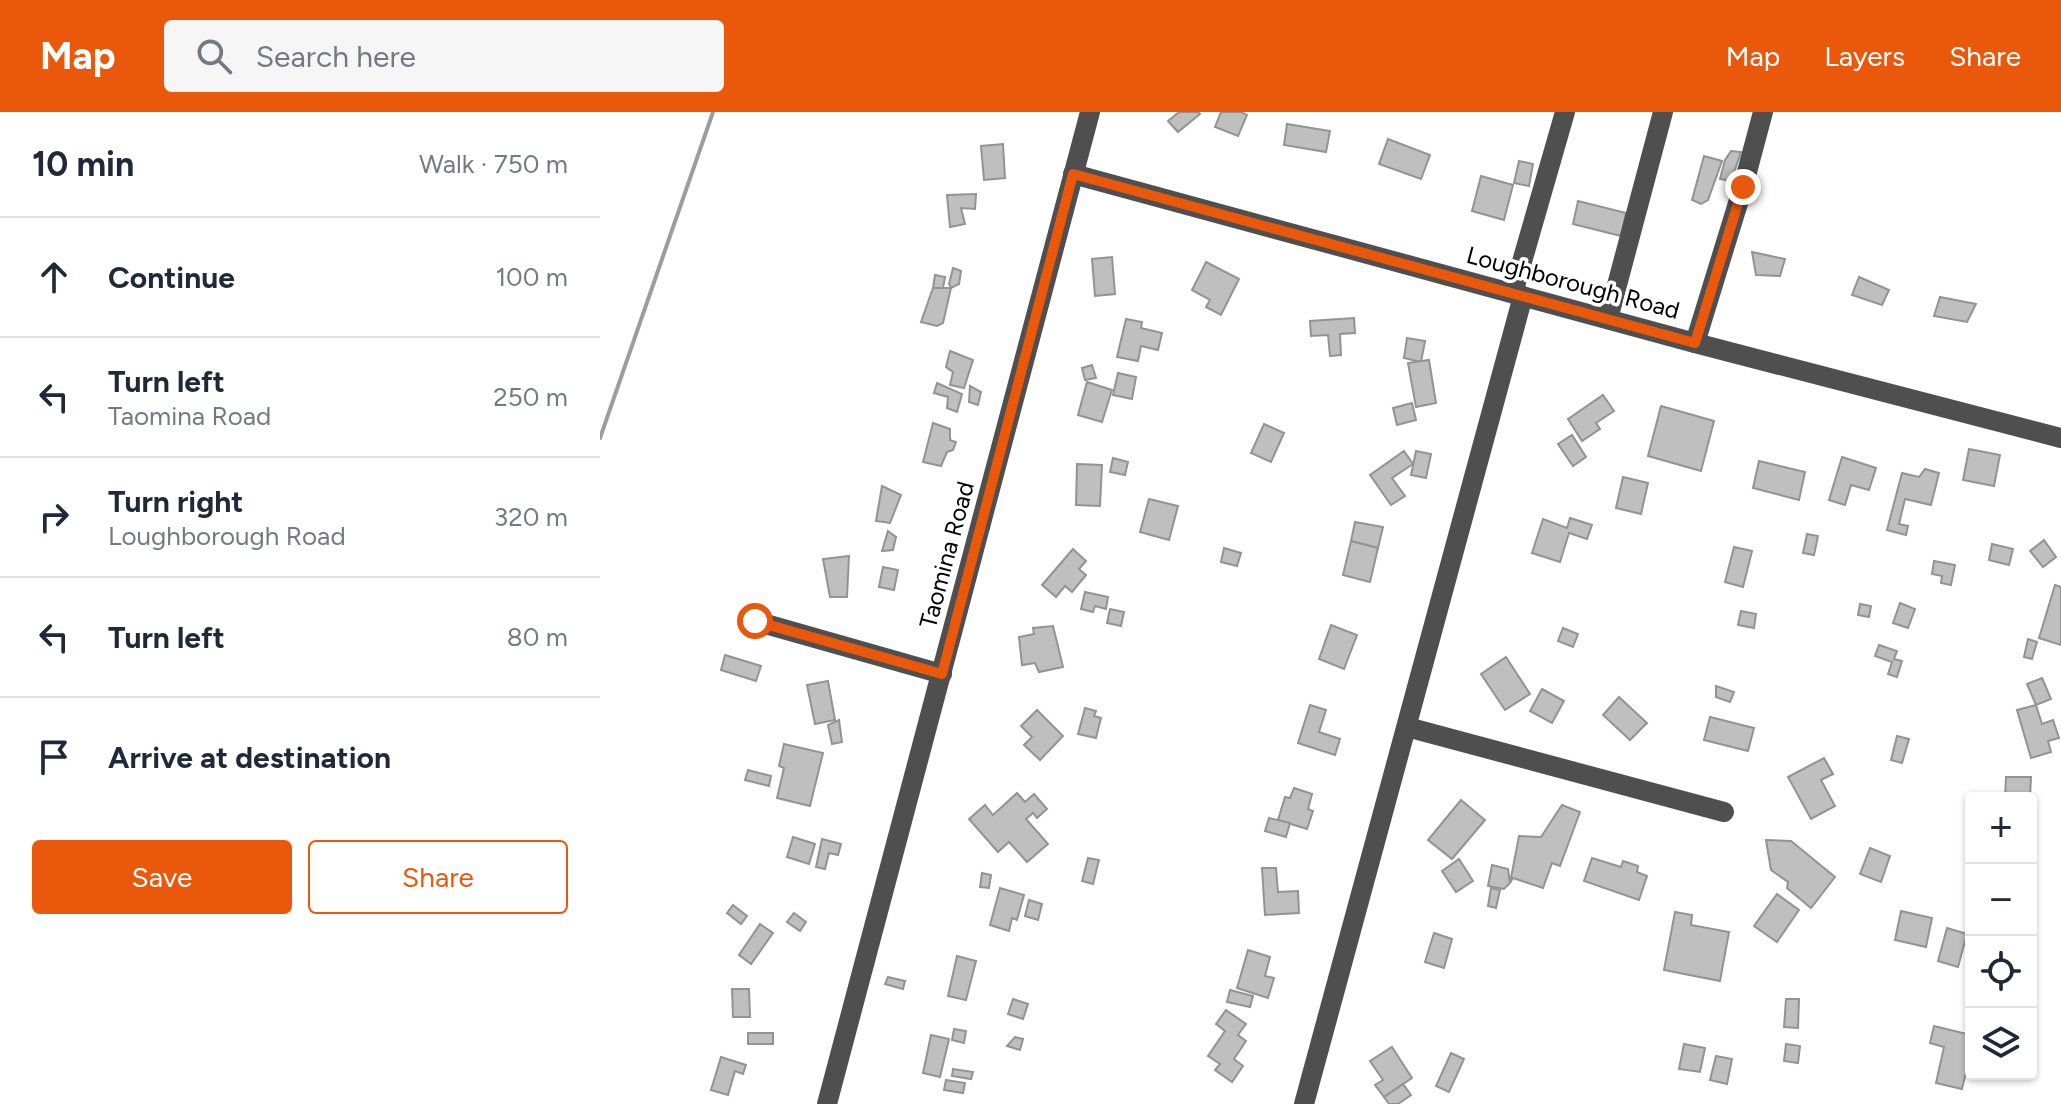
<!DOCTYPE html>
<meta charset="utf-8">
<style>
:root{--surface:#fff;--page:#f6f6f7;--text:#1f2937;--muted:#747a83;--line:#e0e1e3;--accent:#ea580c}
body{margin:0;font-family:Figtree,sans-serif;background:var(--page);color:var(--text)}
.controls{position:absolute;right:24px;bottom:24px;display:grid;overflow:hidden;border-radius:8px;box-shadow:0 2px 6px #0004}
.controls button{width:72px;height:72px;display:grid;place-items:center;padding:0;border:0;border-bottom:2px solid var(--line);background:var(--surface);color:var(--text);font:40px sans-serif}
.stop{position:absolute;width:24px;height:24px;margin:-18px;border:6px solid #ea580c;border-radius:50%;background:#fff}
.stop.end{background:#ea580c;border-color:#fff;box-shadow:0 2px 8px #0008}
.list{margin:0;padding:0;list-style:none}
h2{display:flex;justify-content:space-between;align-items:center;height:104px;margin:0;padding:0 32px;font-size:34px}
h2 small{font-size:26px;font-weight:400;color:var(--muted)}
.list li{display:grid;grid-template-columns:52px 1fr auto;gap:24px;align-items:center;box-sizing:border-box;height:120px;padding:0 32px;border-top:2px solid var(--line)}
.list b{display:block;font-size:30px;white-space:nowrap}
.list p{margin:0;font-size:26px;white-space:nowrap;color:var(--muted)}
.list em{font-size:26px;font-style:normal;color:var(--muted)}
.actions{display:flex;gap:16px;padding:24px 32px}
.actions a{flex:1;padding:18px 0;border:2px solid var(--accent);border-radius:8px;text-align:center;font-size:28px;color:var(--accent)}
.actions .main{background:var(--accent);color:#fff}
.icon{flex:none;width:44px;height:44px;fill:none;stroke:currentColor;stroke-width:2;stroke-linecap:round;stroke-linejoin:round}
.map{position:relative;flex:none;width:1461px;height:992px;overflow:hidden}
header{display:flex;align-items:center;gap:48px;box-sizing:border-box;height:112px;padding:0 40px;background:var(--accent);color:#fff}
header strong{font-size:38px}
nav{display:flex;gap:44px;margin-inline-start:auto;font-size:28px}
.search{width:560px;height:72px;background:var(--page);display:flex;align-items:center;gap:20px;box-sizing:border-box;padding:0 28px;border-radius:8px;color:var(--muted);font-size:30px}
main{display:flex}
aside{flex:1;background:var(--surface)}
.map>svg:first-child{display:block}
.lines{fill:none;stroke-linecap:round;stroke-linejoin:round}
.stream{stroke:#9d9d9d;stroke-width:4}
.building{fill:#bfbfbf;stroke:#939393;stroke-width:2}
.minor{stroke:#4f4f4f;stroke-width:20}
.route{stroke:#ea580c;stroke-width:10}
.labels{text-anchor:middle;stroke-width:7;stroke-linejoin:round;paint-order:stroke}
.street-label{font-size:24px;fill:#000;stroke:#fff}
</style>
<header>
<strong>Map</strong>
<div class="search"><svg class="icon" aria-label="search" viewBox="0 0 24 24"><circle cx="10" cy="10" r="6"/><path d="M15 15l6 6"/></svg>Search here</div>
<nav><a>Map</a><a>Layers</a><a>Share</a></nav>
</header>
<main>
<aside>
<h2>10 min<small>Walk · 750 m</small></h2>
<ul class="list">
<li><svg class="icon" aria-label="ahead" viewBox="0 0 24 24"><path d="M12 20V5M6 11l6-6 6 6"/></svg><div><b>Continue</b></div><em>100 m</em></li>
<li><svg class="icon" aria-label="left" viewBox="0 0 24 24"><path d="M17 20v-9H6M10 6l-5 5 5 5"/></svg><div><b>Turn left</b><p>Taomina Road</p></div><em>250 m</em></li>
<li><svg class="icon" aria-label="right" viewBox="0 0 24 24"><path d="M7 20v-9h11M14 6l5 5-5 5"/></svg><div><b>Turn right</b><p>Loughborough Road</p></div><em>320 m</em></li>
<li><svg class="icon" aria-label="left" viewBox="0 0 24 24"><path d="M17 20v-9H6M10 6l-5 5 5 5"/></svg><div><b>Turn left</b></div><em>80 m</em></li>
<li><svg class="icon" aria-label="arrive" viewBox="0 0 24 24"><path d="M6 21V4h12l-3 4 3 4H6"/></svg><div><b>Arrive at destination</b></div></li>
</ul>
<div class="actions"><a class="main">Save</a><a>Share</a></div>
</aside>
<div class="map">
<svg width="1461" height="992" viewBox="0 0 1461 992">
<rect width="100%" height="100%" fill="#fff"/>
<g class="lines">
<path class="stream" d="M0,326L113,0"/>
</g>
<g class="building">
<path d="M579,0H598L600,2L578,20L568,9Z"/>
<path d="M621,0H641L647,3L638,24L615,15Z"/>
<path d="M687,12L730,19L726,40L684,33Z"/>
<path d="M788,27L830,43L821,67L779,52Z"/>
<path d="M403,32L405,66L384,68L381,34Z"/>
<path d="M1131,39L1141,40L1131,69L1120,67L1125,48Z"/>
<path d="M1104,44L1122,49L1108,88L1101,92L1092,88Z"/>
<path d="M919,49L933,52L929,74L914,71Z"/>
<path d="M881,64L913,73L904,108L872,99Z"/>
<path d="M376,82L375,97L361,96L365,112L350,115L347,83Z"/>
<path d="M978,89L1026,101L1021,124L973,112Z"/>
<path d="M1152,140L1185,147L1180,164L1156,163Z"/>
<path d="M512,145L515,182L495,184L492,147Z"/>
<path d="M606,150L639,167L621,203L606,195L610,188L592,178Z"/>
<path d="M353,156L361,159L359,172L351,176L349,172Z"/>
<path d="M335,163L345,165L343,176H333Z"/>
<path d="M1259,165L1289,178L1282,193L1252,183Z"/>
<path d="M333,176H351L343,211L337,214L321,210Z"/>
<path d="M1340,185L1376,192L1367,210L1334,204Z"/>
<path d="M754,206L755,221L740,222L741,243L730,244L728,223L711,224L710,209Z"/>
<path d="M526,207L542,210L541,216L562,221L558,238L541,234L538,249L517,245Z"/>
<path d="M807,226L825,229L821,250L804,246Z"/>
<path d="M350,239L373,248L364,276L350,273L353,260L346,255Z"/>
<path d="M829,248L836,291L816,295L808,251Z"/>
<path d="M492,253L496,266L485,268L482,256Z"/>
<path d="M518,261L536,265L532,287L513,283Z"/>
<path d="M487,270L512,278L502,310L478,303Z"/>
<path d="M337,271L362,282L357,300L347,296L348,285L334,281Z"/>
<path d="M370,274L381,280L378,293L369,290Z"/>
<path d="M1003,283L1014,299L996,311L1000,317L982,329L968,307Z"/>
<path d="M812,291L816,308L797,313L793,296Z"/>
<path d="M1061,294L1114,309L1101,359L1048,344Z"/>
<path d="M333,311L350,317V328L356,330L353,338L347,340L341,354L323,350Z"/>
<path d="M664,312L684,321L671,350L651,341Z"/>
<path d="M972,323L986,345L973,354L958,332Z"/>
<path d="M1369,337L1400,343L1394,374L1363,368Z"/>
<path d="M804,339L813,352L792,366L805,384L791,393L770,363Z"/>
<path d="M816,339L831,342L826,366L811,363Z"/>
<path d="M1242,345L1276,356L1269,378L1251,373L1245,393L1229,388Z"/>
<path d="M513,346L528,350L525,363L510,360Z"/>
<path d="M1159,349L1205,360L1199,388L1153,376Z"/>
<path d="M477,352L502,353L500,394L476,393Z"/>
<path d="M1325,357L1339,361L1331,393L1305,387L1299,412L1308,414L1306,423L1287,418L1302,361L1319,365Z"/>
<path d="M1023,365L1048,371L1041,402L1016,396Z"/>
<path d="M282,374L301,383L290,411L276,409Z"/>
<path d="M549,387L578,394L569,428L540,420Z"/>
<path d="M970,406L992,413L987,427L969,421L960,450L932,441L943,407L967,416Z"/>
<path d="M755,410L783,415L778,436L751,429Z"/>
<path d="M288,419L296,425L293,438L282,439Z"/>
<path d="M1207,422L1218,424L1214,443L1203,441Z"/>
<path d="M1444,428L1456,445L1443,455L1430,439Z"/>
<path d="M751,429L778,436L770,470L743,463Z"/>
<path d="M1392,432L1413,437L1409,453L1389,448Z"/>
<path d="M1134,435L1152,439L1143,475L1125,470Z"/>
<path d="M624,436L641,441L637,454L621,450Z"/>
<path d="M473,437L486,449L479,457L486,463L472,480L465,474L456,485L442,473Z"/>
<path d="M249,444L247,485H230L223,447Z"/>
<path d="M1334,449L1355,453L1351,473L1341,471L1342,464L1332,462Z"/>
<path d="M283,455L298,458L294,478L279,475Z"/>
<path d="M1455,473L1461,475V533L1439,526Z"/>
<path d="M485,480L508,485L506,497L495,494L493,500L481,497Z"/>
<path d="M1300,491L1315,497L1308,516L1293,511Z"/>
<path d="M1260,492L1271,494L1269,505L1258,503Z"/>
<path d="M510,497L524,500L521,514L507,511Z"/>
<path d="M1141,499L1156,502L1154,516L1138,513Z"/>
<path d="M731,513L757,523L744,557L719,547Z"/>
<path d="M453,514L463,555L439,560L435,551L422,553L419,525L434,522L433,516Z"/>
<path d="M963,516L978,522L973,535L958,529Z"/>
<path d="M1428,527L1437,530L1432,547L1424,545Z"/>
<path d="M1279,533L1297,539L1294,547L1302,549L1297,565L1288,562L1292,550L1275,544Z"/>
<path d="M125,543L161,554L156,569L121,558Z"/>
<path d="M906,545L930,582L905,598L881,562Z"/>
<path d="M1442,566L1451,587L1436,593L1427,572Z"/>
<path d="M228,569L235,608L215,612L207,573Z"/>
<path d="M1116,574L1134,580L1130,590L1116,585Z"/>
<path d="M942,577L964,589L952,611L930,599Z"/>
<path d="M1019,585L1047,611L1030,628L1003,603Z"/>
<path d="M710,593L726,598L719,620L740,627L735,643L698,631Z"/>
<path d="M1436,593L1442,612L1453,608L1459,626L1448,629L1451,640L1431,646L1417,598Z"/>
<path d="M485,596L496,599L494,604L501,606L496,626L478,622Z"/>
<path d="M437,598L463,624L440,648L424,633L432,625L421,614Z"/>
<path d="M1110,605L1154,616L1148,639L1104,628Z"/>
<path d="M239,608L242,630L232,632L228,613Z"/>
<path d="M1297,624L1309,627L1302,651L1291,648Z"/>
<path d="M184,632L223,641L210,694L177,686L184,656L179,654Z"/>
<path d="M1224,646L1233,662L1221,668L1235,694L1211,707L1188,665Z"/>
<path d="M148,658L171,664L169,674L145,668Z"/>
<path d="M1406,665H1431L1430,686H1405Z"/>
<path d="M694,676L712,682L708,697L713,699L707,717L678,708L685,685L690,686Z"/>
<path d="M417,681L425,690L434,682L447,697L437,706L433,701L426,707L448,732L427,750L409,730L398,740L369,707L385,693L393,703Z"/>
<path d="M861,688L885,708L852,747L828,728Z"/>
<path d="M962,693L980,700L960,754L952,751L943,776L913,766L910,771L919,724L941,725Z"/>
<path d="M669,706L690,711L686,725L665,719Z"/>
<path d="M193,725L215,732L209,752L187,745Z"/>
<path d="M222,727L241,732L238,743L229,741L225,757L216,755Z"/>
<path d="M1166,728L1191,729L1235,765L1211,796L1187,776L1188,770L1171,758Z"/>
<path d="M1270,736L1290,744L1281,770L1260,762Z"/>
<path d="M488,746L499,748L493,772L482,769Z"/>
<path d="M992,746L1021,755L1023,749L1038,754L1037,760L1047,764L1039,788L984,769Z"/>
<path d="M859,747L873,769L856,780L842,759Z"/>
<path d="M892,753L908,757L910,771L904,777L888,774Z"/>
<path d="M662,756H676L678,780L698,779L699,801L665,803Z"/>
<path d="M382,761L391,763L389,776L380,775Z"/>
<path d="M400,776L424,783L417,808L412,806L409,819L390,813Z"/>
<path d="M891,776L900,778L896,796L888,794Z"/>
<path d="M1177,782L1199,798L1177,830L1154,814Z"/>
<path d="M429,788L442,792L438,808L425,804Z"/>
<path d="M133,793L147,804L141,812L127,801Z"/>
<path d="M1301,799L1332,806L1326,835L1295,828Z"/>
<path d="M1075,800L1092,803L1091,813L1129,820L1120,869L1064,858Z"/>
<path d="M194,801L206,810L200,819L187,810Z"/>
<path d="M160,812L173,821L151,852L139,843Z"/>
<path d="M1347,816L1367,822L1358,855L1338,849Z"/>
<path d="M834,821L852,827L844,856L825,850Z"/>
<path d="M648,838L670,845L665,864L674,866L668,886L637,876Z"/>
<path d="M357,844L376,849L366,888L348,884Z"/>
<path d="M288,865L305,869L303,877L285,872Z"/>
<path d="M132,877H149L150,905H133Z"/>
<path d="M630,878L653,884L650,895L627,890Z"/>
<path d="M413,887L428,892L423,907L408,902Z"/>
<path d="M1186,887H1199L1198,916L1184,915Z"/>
<path d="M626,898L646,912L638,923L646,929L634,947L643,954L632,970L615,958L620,952L608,944L625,919L616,912Z"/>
<path d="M1334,914L1371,923V940L1362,977L1336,971L1344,935L1330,931Z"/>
<path d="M354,917L366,919L364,931L352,928Z"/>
<rect x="148" y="921" width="25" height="11"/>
<path d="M331,923L349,927L340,965L323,961Z"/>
<path d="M415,925L423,927L420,938L407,934Z"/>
<path d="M1084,932L1105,936L1100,960L1079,957Z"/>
<path d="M1186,932L1200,934L1198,951L1184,949Z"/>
<path d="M792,935L812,966L784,985L775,973L783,968L770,949Z"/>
<path d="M851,941L864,947L849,980L836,974Z"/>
<path d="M1116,944L1132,947L1127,972L1110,968Z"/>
<path d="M121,945L146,953L143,962L135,959L128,983L111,978Z"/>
<path d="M353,957L373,960L371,967L352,964Z"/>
<path d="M346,968L365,971L363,981L344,978Z"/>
<path d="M803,972L811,983L798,992H789L784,985Z"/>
</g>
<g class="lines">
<g class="minor">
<path d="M473,62L1095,231L1461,326"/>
<path d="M913,181L965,0"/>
<path d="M1008,207L1063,0"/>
<path d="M1095,231L1143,75L1163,0"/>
<path d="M155,509L342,562"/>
<path d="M807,615L1124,700"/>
<path d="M227,992L490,0"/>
<path d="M704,992L923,184"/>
</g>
</g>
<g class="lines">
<path class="route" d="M155,509L342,562L473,62L1095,231L1143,75"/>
</g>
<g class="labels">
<g class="street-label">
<text transform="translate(973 171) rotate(15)" y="8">Loughborough Road</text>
<text transform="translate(347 443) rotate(-75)" y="8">Taomina Road</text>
</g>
</g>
</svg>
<div class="controls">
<button>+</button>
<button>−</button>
<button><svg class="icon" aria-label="locate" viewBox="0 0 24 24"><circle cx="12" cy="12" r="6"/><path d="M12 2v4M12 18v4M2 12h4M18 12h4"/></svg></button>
<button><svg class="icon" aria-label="layers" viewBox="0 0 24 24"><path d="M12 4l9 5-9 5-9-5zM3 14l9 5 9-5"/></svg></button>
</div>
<div class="stop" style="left:155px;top:509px"></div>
<div class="stop end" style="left:1143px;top:75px"></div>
</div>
</main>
